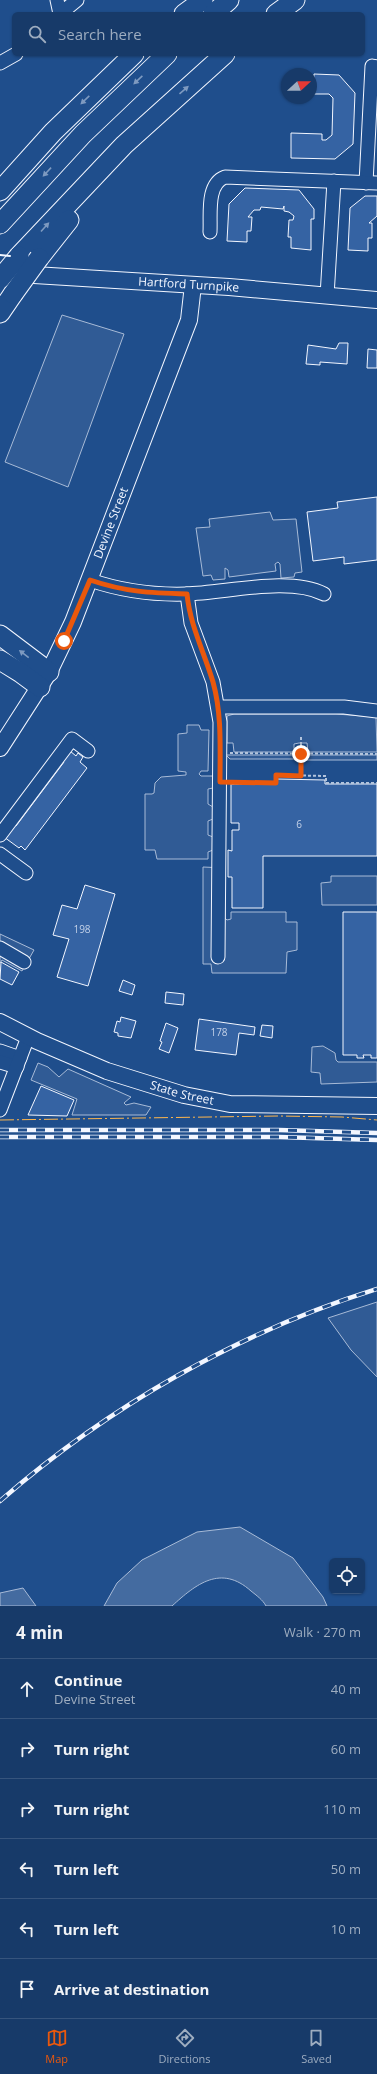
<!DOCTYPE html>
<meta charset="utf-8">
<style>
:root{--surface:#173a69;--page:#244571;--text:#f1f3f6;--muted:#9eadc0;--line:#36547d;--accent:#ea580c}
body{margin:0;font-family:"Open Sans",sans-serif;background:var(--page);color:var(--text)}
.controls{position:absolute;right:12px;bottom:12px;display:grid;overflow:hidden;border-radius:6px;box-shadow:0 1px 3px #0004}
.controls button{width:36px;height:36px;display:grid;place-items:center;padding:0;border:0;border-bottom:1px solid var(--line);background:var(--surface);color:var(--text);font:20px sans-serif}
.compass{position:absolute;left:281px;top:68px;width:36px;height:36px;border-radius:50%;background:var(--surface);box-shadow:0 1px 3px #0004;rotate:69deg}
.stop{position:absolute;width:12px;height:12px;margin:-9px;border:3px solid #ea580c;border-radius:50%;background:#fff}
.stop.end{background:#ea580c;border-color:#fff;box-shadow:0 1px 4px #0008}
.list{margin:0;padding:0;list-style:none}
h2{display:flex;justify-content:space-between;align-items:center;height:52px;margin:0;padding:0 16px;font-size:17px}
h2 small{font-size:13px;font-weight:400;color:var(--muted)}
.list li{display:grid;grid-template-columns:26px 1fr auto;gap:12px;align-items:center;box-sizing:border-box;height:60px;padding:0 16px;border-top:1px solid var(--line)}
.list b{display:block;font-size:15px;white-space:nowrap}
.list p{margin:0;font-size:13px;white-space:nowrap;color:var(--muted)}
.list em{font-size:13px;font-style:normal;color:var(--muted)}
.icon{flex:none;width:22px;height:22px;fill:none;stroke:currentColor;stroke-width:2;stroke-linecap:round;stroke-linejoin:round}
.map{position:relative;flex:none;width:377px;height:1606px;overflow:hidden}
.search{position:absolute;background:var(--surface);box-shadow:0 1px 3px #0004;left:12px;right:12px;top:12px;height:44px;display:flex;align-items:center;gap:10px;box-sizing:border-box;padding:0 14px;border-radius:6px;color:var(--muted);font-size:15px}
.sheet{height:412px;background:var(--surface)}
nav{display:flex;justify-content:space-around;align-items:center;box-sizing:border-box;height:56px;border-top:1px solid var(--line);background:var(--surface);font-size:11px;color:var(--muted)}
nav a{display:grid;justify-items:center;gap:2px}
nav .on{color:var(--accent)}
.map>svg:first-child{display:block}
.built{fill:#305b95;stroke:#a8bbd7}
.water{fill:#446ba0;stroke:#a8bbd7}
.building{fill:#3563a3;stroke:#f2f6ff}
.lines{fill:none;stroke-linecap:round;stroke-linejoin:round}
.minor-casing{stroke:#f2f6ff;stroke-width:15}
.major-casing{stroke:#f2f6ff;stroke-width:18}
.highway-casing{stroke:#f2f6ff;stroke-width:21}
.path{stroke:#b3c4dc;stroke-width:2;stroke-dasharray:3 2;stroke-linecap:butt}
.minor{stroke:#1f4e8c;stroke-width:13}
.major{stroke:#1f4e8c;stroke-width:16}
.highway{stroke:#1f4e8c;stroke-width:19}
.rail-casing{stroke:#f2f6ff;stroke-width:4.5}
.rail{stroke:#1f4e8c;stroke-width:3;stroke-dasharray:9;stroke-linecap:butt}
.highway-bridge-casing{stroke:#f2f6ff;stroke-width:21;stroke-linecap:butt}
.highway-bridge{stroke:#1f4e8c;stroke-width:19}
.wall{stroke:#f2f6ff;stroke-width:2}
.power{stroke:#ffb74d;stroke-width:1;stroke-dasharray:14 3 2 3;stroke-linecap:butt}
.oneway{fill:#7e9ac0}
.route{stroke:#ea580c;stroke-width:5}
.labels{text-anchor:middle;stroke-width:3;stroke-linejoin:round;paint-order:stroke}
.number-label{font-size:10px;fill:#c3d1e8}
.street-label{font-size:12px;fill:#f2f6ff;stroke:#1f4e8c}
</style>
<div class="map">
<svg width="377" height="1606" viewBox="0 0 377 1606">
<rect width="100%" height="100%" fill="#1f4e8c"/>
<g class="built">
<path d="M62,315L124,334L68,487L5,462Z"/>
<path d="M270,512L273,520L296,519L302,572L295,573L294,577L281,578L280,564L278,562L275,564L276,571L229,577L228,570L225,568V579L213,580L211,575L203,576L196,528L210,527L209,519Z"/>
<path d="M234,714H336L376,717L377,752H308L307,743H299L294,744V752H234L233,743H227V716Z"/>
<path d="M187,725H199L201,730H209L208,771H201L199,774L201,776H213V788L208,789V804L213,807V819L208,821V835L213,837V850L208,852V859H157L155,850H145V794H152L154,793L155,783L161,777L186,775V772L178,771V734L187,733Z"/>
<path d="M226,755H299V759H230Z"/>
<rect x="303" y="755" width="74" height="5"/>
<path d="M203,867L225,868V918L227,920L231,919V912H286V922H297V950L287,952L286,973H212L211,964H203Z"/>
<path d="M331,876H377V905H322L321,883L331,882Z"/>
<path d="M0,934L34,950L22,971L2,960L0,963Z"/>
<path d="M323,1046L335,1053L336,1060L338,1062H377V1082L321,1084L320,1073L311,1072L312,1047Z"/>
<path d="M38,1063L48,1067L59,1077L68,1069L131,1097L124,1103L126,1105L134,1103L151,1107L146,1115H72L77,1099L31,1080Z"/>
<path d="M377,1302V1377L351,1350L328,1318Z"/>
</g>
<g class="water">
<path d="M240,1527L293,1558L323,1597L327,1606H266C263,1600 256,1595 251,1591C221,1564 196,1584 172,1606H104L117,1583L142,1560L197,1532Z"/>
<path d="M23,1588L36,1606H0V1593Z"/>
</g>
<g class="building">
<path d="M314,74L339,75L355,93L353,144L335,159L291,158V133L322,134V140H326L332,135L333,98L329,94H313Z"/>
<path d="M245,188L299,190L314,209V219H311V250L291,248V237H288L289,220H293L294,216L289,212L284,211V206L283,209L261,207L260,210H254L248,217H252L251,231H247V242L227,241L229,204Z"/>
<path d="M365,196H377V216L369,223H372V238H368V251L348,250L350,208Z"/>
<path d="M339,343H348L347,364L320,362V365L306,364L308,345L336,349Z"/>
<path d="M368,349L377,350V368H367Z"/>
<path d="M377,497V560L344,564V557L313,561L307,512L338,508L337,502Z"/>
<path d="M70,751L76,756L78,753L83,757L80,762L87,768L25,850L21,846L19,848L4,837L14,825L16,826L64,762L63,761Z"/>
<path d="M277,779L325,780V784H377V856H263V908H232V877H228V850L232,851V830H239V823H231V784H277Z"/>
<path d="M85,885L115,894L88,986L57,977L69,939L53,935L62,905L77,909Z"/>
<path d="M343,912H377V1058H371V1055H363L364,1058H357V1055H343Z"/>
<path d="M1,962L19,972L12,985L0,979Z"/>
<path d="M123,980L135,985L132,995L119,991Z"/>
<path d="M166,992L184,994L183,1005L165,1003Z"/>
<path d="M121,1017L136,1021L131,1038L118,1036V1033L114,1032L117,1021L120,1022Z"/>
<path d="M199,1019L255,1027L254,1035L239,1033L236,1055L195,1050Z"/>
<path d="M166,1023L178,1028L169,1053L159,1049L162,1042L160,1041Z"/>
<path d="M262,1025L273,1026L272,1038L260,1036Z"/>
<path d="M41,1086L74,1100L67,1116L28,1115Z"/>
</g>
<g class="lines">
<defs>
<g id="minor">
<path d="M57,0L60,14L77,0"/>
<path d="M0,63L16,54"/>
<path d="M366,183L372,66L377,67"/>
<path d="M210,232C211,215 206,184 225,177L377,183"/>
<path d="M327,296L334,181"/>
<path d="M90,580C122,591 153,595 186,594C226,593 289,576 324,594"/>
<path d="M187,594L191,623L213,682L220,722L218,957"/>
<path d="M218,707H344L377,711"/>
<path d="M0,835L72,739L88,751"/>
<path d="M0,854L26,873"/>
<path d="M0,948L24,962"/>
<path d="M0,1051L20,1058"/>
<path d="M0,1062L17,1067"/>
<path d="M0,1110L28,1037"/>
</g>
<g id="major">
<path id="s1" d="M18,274L229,287L377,300"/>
<path id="s2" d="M0,748L49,672L73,622L189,320L193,285"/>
<path id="s3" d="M0,1022L37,1041L107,1071L184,1095L230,1104L377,1106"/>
</g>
<g id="highway">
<path d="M184,14L203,0"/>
<path d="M213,14L229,0"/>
<path d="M276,14L295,0"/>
<path d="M0,191L53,132L134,54"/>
<path d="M0,224L83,134L167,54"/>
<path d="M19,256L124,145L225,54"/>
<path d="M39,258L69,220"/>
<path d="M0,313L13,294"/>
<path d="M0,635L49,672"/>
<path d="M0,660L21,673L40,687"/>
</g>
</defs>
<use href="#minor" class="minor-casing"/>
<use href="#major" class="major-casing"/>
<use href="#highway" class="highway-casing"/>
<g class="path">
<path d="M230,753L377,754"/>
<path d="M301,775V736"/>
<path d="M231,784L276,783V775L326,776V783H377"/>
</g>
<use href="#minor" class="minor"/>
<use href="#major" class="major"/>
<use href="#highway" class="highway"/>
<defs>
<g id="rail">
<path d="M0,1130H279L377,1133"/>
<path d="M0,1137H279L377,1140"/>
<path d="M0,1501C109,1406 239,1332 377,1289"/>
</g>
</defs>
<use href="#rail" class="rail-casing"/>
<use href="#rail" class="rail"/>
<defs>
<g id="highway-bridge">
<path d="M0,279L19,256"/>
<path d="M13,294L39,258"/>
</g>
</defs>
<use href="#highway-bridge" class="highway-bridge-casing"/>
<use href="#highway-bridge" class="highway-bridge"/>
<path class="wall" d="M0,255L10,256"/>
<path class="power" d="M0,1120L279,1116L342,1117L377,1120"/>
</g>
<defs><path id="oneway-solid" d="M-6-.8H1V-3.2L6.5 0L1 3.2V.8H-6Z"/></defs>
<g class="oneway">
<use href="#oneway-solid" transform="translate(138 80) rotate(137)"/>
<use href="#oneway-solid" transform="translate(184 90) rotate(-41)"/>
<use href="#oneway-solid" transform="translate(85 100) rotate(136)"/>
<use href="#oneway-solid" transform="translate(47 172) rotate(133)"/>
<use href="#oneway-solid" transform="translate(45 227) rotate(-48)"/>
<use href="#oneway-solid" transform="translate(24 654) rotate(-142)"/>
</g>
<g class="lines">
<path class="route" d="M64,641L90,580C125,592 151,593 187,594C190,625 204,652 213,682C222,714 220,749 220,782L276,783V775L301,776V754"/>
</g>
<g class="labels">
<g class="number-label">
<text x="299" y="828">6</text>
<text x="82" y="933">198</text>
<text x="219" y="1036">178</text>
</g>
<g class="street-label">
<text dy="4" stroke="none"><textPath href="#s1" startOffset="171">Hartford Turnpike</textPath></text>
<text dy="4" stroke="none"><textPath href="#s2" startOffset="252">Devine Street</textPath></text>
<text dy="4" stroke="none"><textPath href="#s3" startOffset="196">State Street</textPath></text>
</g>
</g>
</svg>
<div class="controls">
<button><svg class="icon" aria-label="locate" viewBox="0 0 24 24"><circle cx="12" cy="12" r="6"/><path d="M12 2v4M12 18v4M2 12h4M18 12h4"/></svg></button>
</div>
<svg class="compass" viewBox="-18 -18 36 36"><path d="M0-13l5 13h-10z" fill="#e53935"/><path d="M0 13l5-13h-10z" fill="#9eadc0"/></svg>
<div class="stop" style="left:64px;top:641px"></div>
<div class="stop end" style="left:301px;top:754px"></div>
<div class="search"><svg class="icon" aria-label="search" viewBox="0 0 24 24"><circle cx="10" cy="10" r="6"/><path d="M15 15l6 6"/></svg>Search here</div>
</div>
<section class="sheet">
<h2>4 min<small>Walk · 270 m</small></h2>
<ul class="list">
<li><svg class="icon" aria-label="ahead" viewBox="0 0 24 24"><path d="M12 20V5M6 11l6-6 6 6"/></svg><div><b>Continue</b><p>Devine Street</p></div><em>40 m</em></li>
<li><svg class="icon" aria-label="right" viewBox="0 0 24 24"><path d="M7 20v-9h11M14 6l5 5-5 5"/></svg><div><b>Turn right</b></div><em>60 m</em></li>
<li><svg class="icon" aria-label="right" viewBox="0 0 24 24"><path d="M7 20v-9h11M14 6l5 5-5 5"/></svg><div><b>Turn right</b></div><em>110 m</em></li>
<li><svg class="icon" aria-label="left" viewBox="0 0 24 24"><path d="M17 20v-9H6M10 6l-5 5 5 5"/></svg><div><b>Turn left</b></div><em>50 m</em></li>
<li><svg class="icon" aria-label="left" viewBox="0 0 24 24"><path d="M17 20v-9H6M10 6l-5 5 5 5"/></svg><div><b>Turn left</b></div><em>10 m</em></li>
<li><svg class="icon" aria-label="arrive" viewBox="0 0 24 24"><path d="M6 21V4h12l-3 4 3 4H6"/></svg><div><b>Arrive at destination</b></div></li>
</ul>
</section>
<nav>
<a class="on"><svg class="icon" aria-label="map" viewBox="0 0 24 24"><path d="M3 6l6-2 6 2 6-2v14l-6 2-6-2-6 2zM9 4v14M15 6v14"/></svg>Map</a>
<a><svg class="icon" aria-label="directions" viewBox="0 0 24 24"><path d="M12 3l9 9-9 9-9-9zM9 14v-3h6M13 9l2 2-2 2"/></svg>Directions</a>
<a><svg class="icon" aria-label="saved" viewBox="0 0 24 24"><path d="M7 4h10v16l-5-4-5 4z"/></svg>Saved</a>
</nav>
